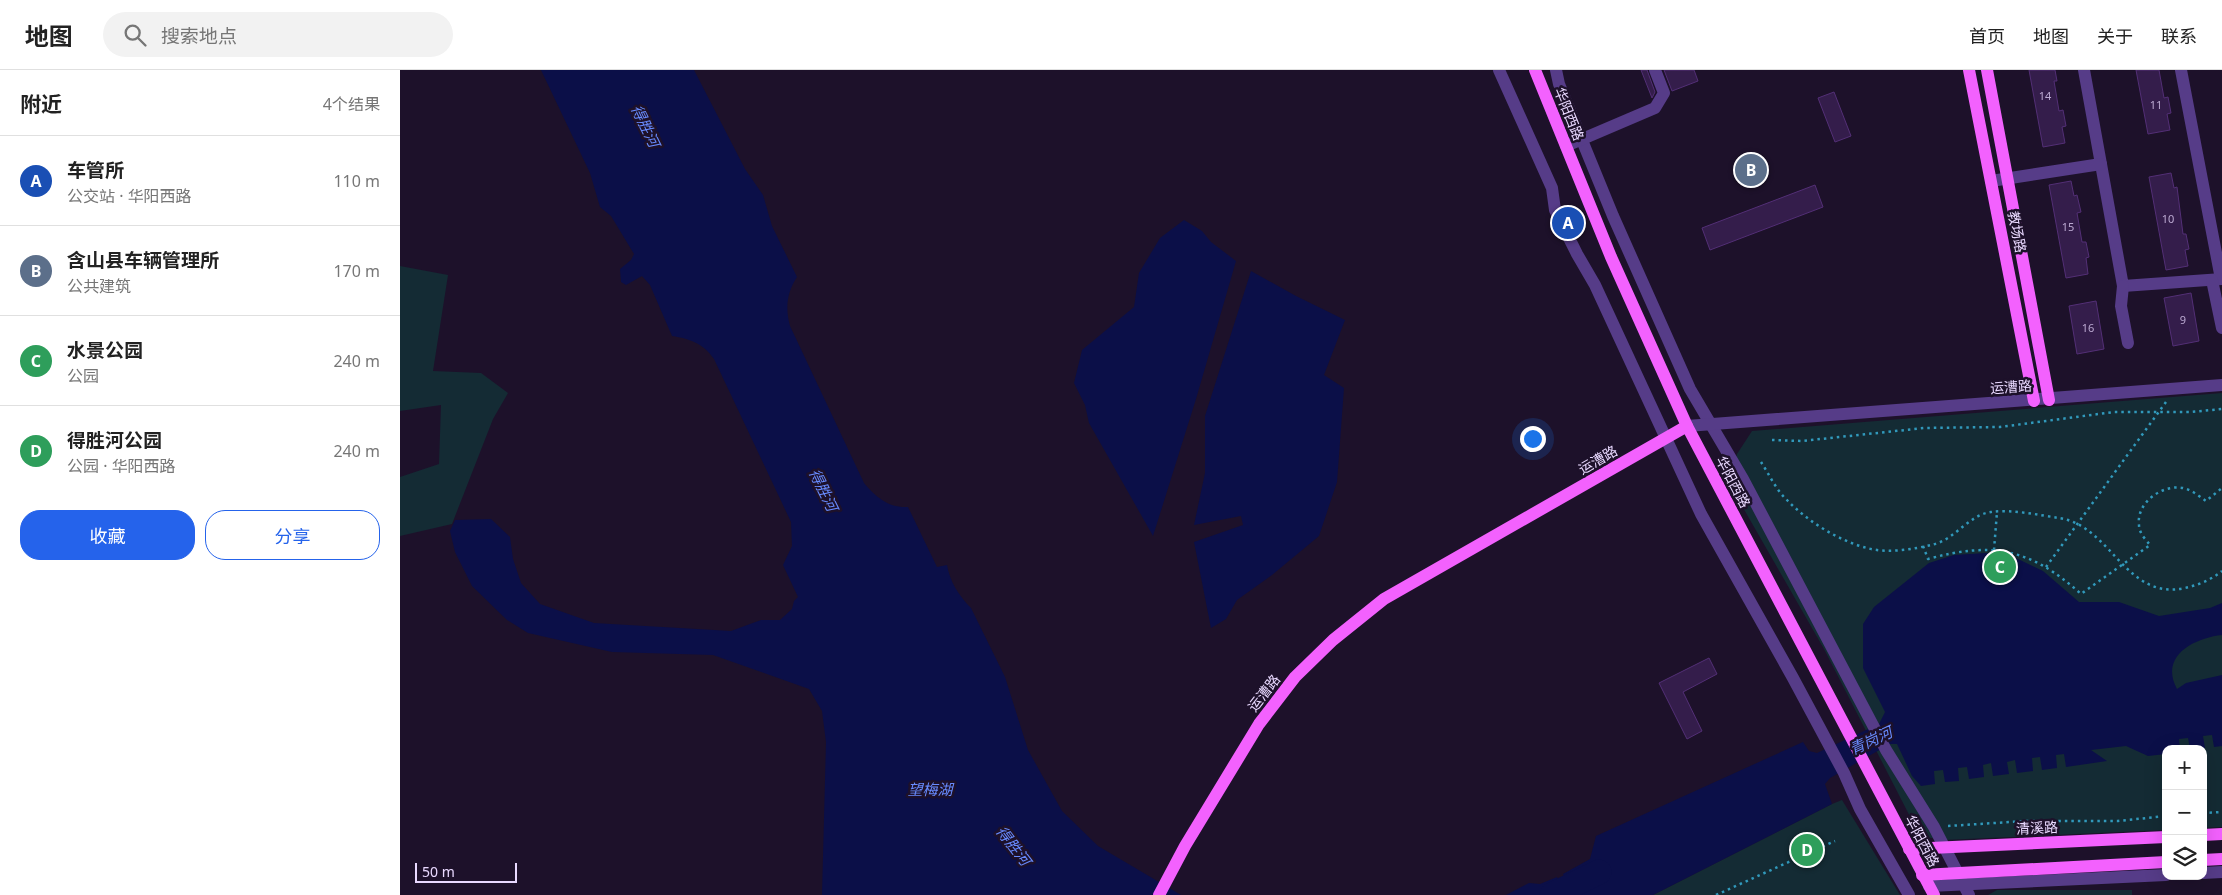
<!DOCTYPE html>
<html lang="zh">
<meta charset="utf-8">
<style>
:root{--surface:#fff;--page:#f2f2f2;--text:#222;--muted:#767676;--line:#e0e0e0;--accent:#2563eb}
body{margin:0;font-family:"Noto Sans","Noto Sans SC",sans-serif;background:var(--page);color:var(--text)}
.controls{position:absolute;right:15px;bottom:15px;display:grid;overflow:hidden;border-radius:10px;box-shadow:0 5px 20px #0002}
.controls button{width:45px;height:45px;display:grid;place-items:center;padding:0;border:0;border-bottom:1px solid var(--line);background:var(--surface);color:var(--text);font:25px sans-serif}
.scale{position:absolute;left:15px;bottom:12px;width:102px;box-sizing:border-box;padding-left:5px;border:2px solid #e9d9ff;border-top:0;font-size:14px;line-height:18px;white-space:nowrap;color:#e9d9ff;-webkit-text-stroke:4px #1d112a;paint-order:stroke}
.you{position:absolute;left:1132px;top:368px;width:18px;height:18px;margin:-12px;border:4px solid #fff;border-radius:50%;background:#1a73e8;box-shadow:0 0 0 8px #1a73e833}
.badge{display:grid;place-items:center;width:32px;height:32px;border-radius:50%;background:var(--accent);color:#fff;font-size:16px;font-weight:700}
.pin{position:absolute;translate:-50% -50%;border:2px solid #fff;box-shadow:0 1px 5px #0006}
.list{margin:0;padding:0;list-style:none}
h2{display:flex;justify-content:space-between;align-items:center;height:65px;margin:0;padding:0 20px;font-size:21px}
h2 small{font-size:16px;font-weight:400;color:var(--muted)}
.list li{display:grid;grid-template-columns:32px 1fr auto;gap:15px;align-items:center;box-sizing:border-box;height:90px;padding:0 20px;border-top:1px solid var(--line)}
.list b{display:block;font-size:19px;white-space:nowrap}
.list p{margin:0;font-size:16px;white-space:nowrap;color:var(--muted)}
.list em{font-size:16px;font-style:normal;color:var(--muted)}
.actions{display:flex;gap:10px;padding:15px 20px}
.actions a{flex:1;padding:11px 0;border:1px solid var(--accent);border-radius:20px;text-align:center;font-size:18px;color:var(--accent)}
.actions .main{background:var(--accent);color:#fff}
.icon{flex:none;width:28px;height:28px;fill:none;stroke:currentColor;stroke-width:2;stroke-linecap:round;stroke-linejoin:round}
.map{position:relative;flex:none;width:1822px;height:825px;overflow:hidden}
header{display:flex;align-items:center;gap:30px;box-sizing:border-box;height:70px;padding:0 25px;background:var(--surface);border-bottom:1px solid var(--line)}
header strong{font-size:24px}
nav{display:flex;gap:28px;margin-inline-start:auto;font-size:18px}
.search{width:350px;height:45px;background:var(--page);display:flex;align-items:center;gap:12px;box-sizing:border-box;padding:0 18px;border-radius:28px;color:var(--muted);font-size:19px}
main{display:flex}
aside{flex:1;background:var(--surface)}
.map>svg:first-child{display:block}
.green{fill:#142b34}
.water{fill:#0b0f48}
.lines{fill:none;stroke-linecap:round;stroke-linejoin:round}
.river{stroke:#0b0f48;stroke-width:25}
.building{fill:#341d4b;stroke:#532f76}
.path{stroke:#3199bb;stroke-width:2.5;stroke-dasharray:2.5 4;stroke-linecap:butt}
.minor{stroke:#563c88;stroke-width:12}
.major{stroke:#f361fe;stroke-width:12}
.labels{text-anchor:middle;stroke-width:5;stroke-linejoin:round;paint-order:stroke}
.number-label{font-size:11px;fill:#bcaad2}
.street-label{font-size:14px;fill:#e9d9ff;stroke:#1d112a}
.water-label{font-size:15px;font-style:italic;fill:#688bfe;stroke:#1d112a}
</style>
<header>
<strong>地图</strong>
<div class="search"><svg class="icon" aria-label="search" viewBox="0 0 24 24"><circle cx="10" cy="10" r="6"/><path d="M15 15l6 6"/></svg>搜索地点</div>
<nav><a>首页</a><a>地图</a><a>关于</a><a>联系</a></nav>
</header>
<main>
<aside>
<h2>附近<small>4个结果</small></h2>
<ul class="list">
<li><span class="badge" style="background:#1a4fb4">A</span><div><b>车管所</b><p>公交站 · 华阳西路</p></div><em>110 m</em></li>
<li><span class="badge" style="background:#5c6f8a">B</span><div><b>含山县车辆管理所</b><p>公共建筑</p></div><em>170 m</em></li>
<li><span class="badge" style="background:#2e9e5b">C</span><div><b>水景公园</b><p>公园</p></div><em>240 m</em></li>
<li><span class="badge" style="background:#2e9e5b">D</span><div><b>得胜河公园</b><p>公园 · 华阳西路</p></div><em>240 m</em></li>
</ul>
<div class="actions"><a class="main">收藏</a><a>分享</a></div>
</aside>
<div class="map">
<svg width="1822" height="825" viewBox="0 0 1822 825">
<rect width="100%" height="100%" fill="#1d112a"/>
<g class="green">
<path d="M0,196L48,205L33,301L81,303L108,323L93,349L52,454L0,466V407L39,394L41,335L0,341Z"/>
<path d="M1822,323V757L1803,758V679H1766V760L1543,770L1520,766L1424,579L1330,415L1337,384L1352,361Z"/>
<path d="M1442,730L1500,825H1253L1432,734Z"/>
<path d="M1597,820H1732V825H1588Z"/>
</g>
<g class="water">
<path d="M141,0H294L345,99L363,125L372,156L397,207C387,222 385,238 390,256L464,413C476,427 488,438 508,437L537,497L547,495C550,512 559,526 571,538L605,607L628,680L662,741L698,776L781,825H422L426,672L422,641L409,619L313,585L212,582L128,563L107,550L72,516L55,482L50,461L55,450L91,449L110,467L113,489L121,513L140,534L194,553L331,561L361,550H380L392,539L394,531L398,527L383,495L392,476L391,452L314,289C303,273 290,269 272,266L250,215L242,206L226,215L221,212L220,199L231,190L234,184L211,146L200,137L190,103Z"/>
<path d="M784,150L802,161L811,172L836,191L796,329L753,466L689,353L685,335L674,313L682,280L734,237L739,203L760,168Z"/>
<path d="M851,201L896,226L945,250L924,305L944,318L937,412L919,466L872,505L837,530L826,549L811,558L794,472L843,455L841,446L794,455L805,403V346Z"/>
<path d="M1586,483L1618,489L1643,501L1679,532H1719L1759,546L1810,538L1822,533V565C1794,568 1759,586 1777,619L1786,613L1822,605V676L1814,677L1812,665L1803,666L1805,678L1790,679L1788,668L1779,669L1780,679H1766V684L1748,686L1726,676L1691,680L1707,691L1666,697L1664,684L1656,685L1657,698L1642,700L1640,687L1632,688L1633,701L1617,703L1615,690L1607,692L1609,704L1593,706L1591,693L1583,695L1584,707L1569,709L1567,697L1558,698L1559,711L1545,712L1543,700L1534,701L1535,714L1521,716L1512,706L1497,674H1490L1430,708L1425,714L1432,734L1253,825H1173L1163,804L1190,789L1196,766L1403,672L1409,681L1417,683L1479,654L1485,642L1463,598V554L1474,537L1529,493L1554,485Z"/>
<path d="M1157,807L1165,825H1106L1129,813L1140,814Z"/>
</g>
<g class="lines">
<path class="river" d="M1152,825L1199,802"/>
</g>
<g class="building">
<path d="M1241,0H1247L1255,22L1252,28Z"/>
<path d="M1264,0H1294L1298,11L1272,21Z"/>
<path d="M1629,0H1655L1657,11H1654L1659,41L1663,40L1666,56L1662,57L1665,73L1643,77Z"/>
<path d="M1736,0H1759L1764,28L1768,27L1771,43L1767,44L1770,60L1748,64Z"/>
<path d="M1434,22L1451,66L1435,72L1418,28Z"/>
<path d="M1771,103L1774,118L1777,117L1783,164H1786L1789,179L1785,180L1788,196L1766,200L1749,107Z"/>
<path d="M1671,111L1674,126L1677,125L1681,142L1677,143L1682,172H1686L1689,187L1686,188L1688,204L1666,208L1649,115Z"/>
<path d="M1415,115L1423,137L1310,180L1302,158Z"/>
<path d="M1791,223L1799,271L1773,276L1764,228Z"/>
<path d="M1696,231L1704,279L1677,284L1669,236Z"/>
<path d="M1309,588L1317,604L1283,622L1302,661L1287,669L1259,613Z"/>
</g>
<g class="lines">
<g class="path">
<path d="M1372,370L1402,371L1524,358L1600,357L1714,342H1790L1822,339"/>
<path d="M1361,392C1369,404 1376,420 1387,430C1407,451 1439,471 1467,478C1488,484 1515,479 1535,474C1556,468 1569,445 1591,442C1611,439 1639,445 1659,448C1712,456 1725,531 1785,518C1798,515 1811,510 1822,501"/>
<path d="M1523,476L1528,489C1593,471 1631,479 1681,524L1750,475C1746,470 1739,463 1739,455C1736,433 1762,414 1783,418C1792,420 1799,426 1806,431L1822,418"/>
<path d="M1594,480L1597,442"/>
<path d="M1646,497L1766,332"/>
<path d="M1803,743L1822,742"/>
<path d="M1548,756L1626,751H1718L1766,746"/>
<path d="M1316,825L1435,771"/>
</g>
<g class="minor">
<path d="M1099,0L1152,118L1155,140L1177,184L1195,215L1301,444L1393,608L1444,703L1460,739L1509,825"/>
<path d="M1156,0L1159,14L1213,146L1290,319L1343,409L1486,680L1534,757L1569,825"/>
<path d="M1684,0L1723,216L1822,209"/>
<path d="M1781,0L1821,209"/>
<path d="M1166,76L1255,38L1264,23L1255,0"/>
<path d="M1591,111L1701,94"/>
<path d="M1812,210L1822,258"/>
<path d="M1723,216L1721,236L1728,273"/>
<path d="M1287,356L1822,315"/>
<path d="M1803,803L1822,802"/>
<path d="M1529,816L1766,805"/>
</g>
<g class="major">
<path d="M1135,0L1211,187L1287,356L1534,825"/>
<path d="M1569,0L1634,331"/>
<path d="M1587,0L1649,330"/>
<path d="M1803,765L1822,764"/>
<path d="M1509,779L1766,767"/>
<path d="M1803,790L1822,789"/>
<path d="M1522,805L1766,792"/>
<path d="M759,825L785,776L859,654L895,607L933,570L984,529L1287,356"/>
</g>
</g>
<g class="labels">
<g class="number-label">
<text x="1645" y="30">14</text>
<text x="1756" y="39">11</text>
<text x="1768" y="153">10</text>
<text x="1668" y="161">15</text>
<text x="1783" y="254">9</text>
<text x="1688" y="262">16</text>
</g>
<g class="street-label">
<text transform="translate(1169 44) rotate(68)" y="5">华阳西路</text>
<text transform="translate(1617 162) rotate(79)" y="5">教场路</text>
<text transform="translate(1611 317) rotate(-4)" y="5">运漕路</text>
<text transform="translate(1198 390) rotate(-30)" y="5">运漕路</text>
<text transform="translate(1333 412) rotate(62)" y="5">华阳西路</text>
<text transform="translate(864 623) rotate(-52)" y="5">运漕路</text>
<text transform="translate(1637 758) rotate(-3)" y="5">清溪路</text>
<text transform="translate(1522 771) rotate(62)" y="5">华阳西路</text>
</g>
<g class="water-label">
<text transform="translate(245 56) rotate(64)" y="5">得胜河</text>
<text transform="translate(423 420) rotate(64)" y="5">得胜河</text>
<text transform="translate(1471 671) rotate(-25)" y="5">青岗河</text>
<text x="530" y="725">望梅湖</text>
<text transform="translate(613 776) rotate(52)" y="5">得胜河</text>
</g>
</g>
</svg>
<div class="controls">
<button>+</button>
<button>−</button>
<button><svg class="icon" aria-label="layers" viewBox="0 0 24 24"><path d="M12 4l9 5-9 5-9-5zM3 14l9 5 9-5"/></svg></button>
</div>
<div class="scale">50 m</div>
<div class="you"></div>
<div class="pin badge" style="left:1168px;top:153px;background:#1a4fb4">A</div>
<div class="pin badge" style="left:1351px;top:100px;background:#5c6f8a">B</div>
<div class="pin badge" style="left:1600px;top:497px;background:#2e9e5b">C</div>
<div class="pin badge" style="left:1407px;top:780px;background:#2e9e5b">D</div>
</div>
</main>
